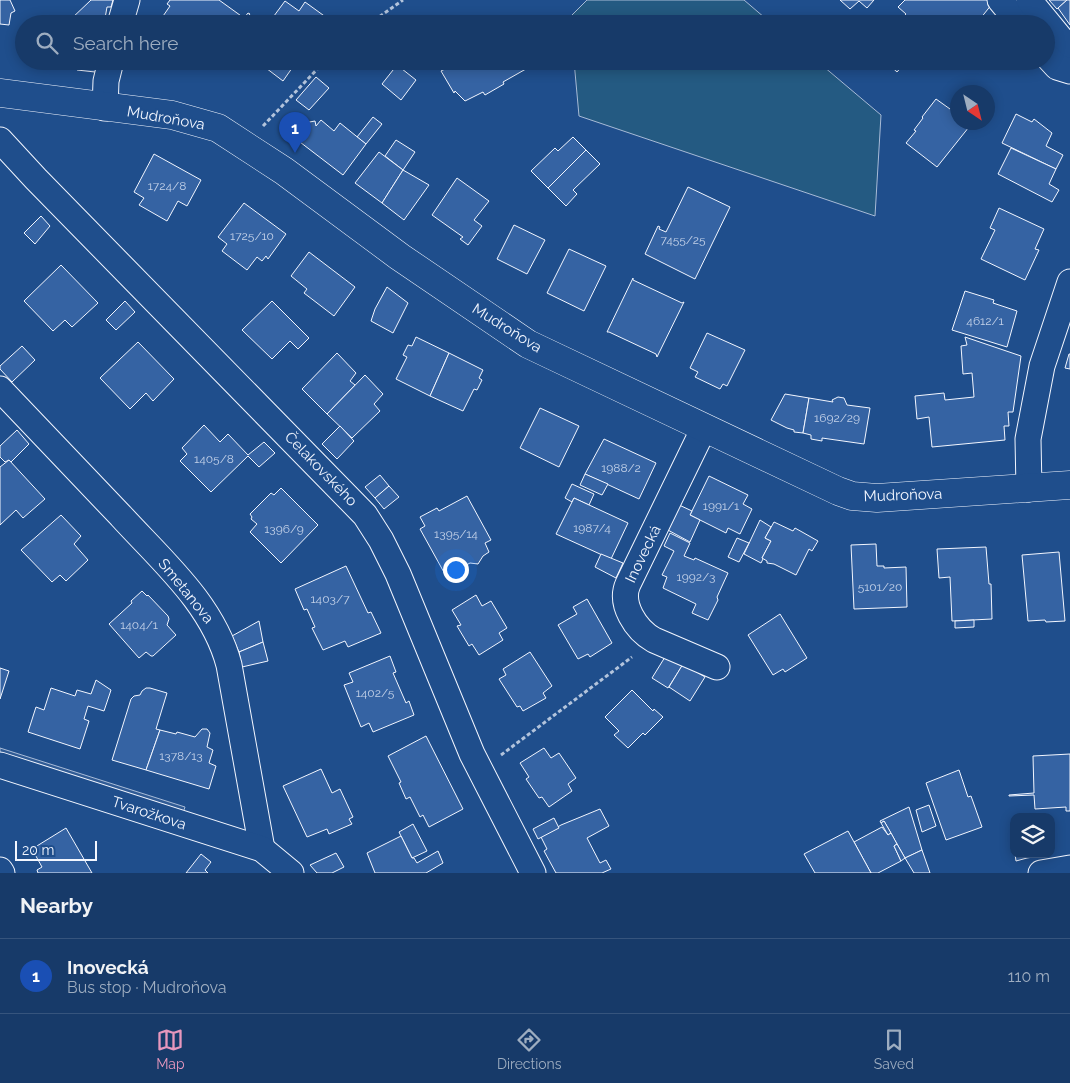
<!DOCTYPE html>
<meta charset="utf-8">
<style>
:root{--surface:#173a69;--page:#20416f;--text:#f1f3f6;--muted:#9eadc0;--line:#36547d;--accent:#e797bd}
body{margin:0;font-family:Raleway,sans-serif;background:var(--page);color:var(--text)}
.controls{position:absolute;right:15px;bottom:15px;display:grid;overflow:hidden;border-radius:10px;box-shadow:0 2px 12px #0003}
.controls button{width:45px;height:45px;display:grid;place-items:center;padding:0;border:0;border-bottom:1px solid var(--line);background:var(--surface);color:var(--text);font:25px sans-serif}
.compass{position:absolute;left:950px;top:85px;width:45px;height:45px;border-radius:50%;background:var(--surface);box-shadow:0 2px 12px #0003;rotate:145deg}
.scale{position:absolute;left:15px;bottom:12px;width:82px;box-sizing:border-box;padding-left:5px;border:2px solid #f2f6ff;border-top:0;font-size:14px;line-height:18px;white-space:nowrap;color:#f2f6ff;-webkit-text-stroke:4px #1f4e8c;paint-order:stroke}
.you{position:absolute;left:455px;top:569px;width:18px;height:18px;margin:-12px;border:4px solid #fff;border-radius:50%;background:#1a73e8;box-shadow:0 0 0 8px #1a73e833}
.badge{display:grid;place-items:center;width:32px;height:32px;border-radius:50%;background:var(--accent);color:#fff;font-size:16px;font-weight:700}
.pin{position:absolute;translate:-50% -41px;filter:drop-shadow(0 1px 2px #0008)}
.pin::after{content:'';position:absolute;top:26px;width:18px;height:15px;background:inherit;clip-path:polygon(0 0,100% 0,50% 100%)}
.list{margin:0;padding:0;list-style:none}
h2{display:flex;justify-content:space-between;align-items:center;height:65px;margin:0;padding:0 20px;font-size:21px}
h2 small{font-size:16px;font-weight:400;color:var(--muted)}
.list li{display:grid;grid-template-columns:32px 1fr auto;gap:15px;align-items:center;box-sizing:border-box;height:75px;padding:0 20px;border-top:1px solid var(--line)}
.list b{display:block;font-size:19px;white-space:nowrap}
.list p{margin:0;font-size:16px;white-space:nowrap;color:var(--muted)}
.list em{font-size:16px;font-style:normal;color:var(--muted)}
.icon{flex:none;width:28px;height:28px;fill:none;stroke:currentColor;stroke-width:2;stroke-linecap:round;stroke-linejoin:round}
.map{position:relative;flex:none;width:1070px;height:873px;overflow:hidden}
.search{position:absolute;background:var(--surface);box-shadow:0 2px 12px #0003;left:15px;right:15px;top:15px;height:55px;display:flex;align-items:center;gap:12px;box-sizing:border-box;padding:0 18px;border-radius:28px;color:var(--muted);font-size:19px}
.sheet{height:140px;background:var(--surface)}
nav{display:flex;justify-content:space-around;align-items:center;box-sizing:border-box;height:70px;border-top:1px solid var(--line);background:var(--surface);font-size:14px;color:var(--muted)}
nav a{display:grid;justify-items:center;gap:2px}
nav .on{color:var(--accent)}
.map>svg:first-child{display:block}
.green{fill:#245a82;stroke:#a8bbd7}
.parking{fill:#305b95;stroke:#a8bbd7}
.building{fill:#3563a3;stroke:#f2f6ff}
.lines{fill:none;stroke-linecap:round;stroke-linejoin:round}
.minor-casing{stroke:#f2f6ff;stroke-width:27}
.tertiary-casing{stroke:#f2f6ff;stroke-width:29}
.path{stroke:#b3c4dc;stroke-width:3;stroke-dasharray:4 2.5;stroke-linecap:butt}
.minor{stroke:#1f4e8c;stroke-width:25}
.tertiary{stroke:#1f4e8c;stroke-width:28}
.labels{text-anchor:middle;stroke-width:4;stroke-linejoin:round;paint-order:stroke}
.number-label{font-size:12px;fill:#c3d1e8}
.street-label{font-size:15px;fill:#f2f6ff;stroke:#1f4e8c}
</style>
<div class="map">
<svg width="1070" height="873" viewBox="0 0 1070 873">
<rect width="100%" height="100%" fill="#1f4e8c"/>
<g class="green">
<path d="M587,0H744L772,24H570V17Z"/>
<path d="M574,61H817L881,115L875,216L579,116Z"/>
</g>
<path class="parking" d="M0,748L185,807L182,816L0,758Z"/>
<g class="building">
<path d="M0,0H10L15,11L11,13L9,25L0,24Z"/>
<path d="M91,0H113L111,7H107L104,24H72L70,20Z"/>
<path d="M170,0H219L244,18L248,13L250,14L242,24H164L157,18L158,17L161,19L170,6L167,4Z"/>
<path d="M840,0H874L867,8L859,1L850,9Z"/>
<path d="M905,0H987L992,4L976,24H896L906,14L898,7Z"/>
<path d="M1049,0H1067L1057,9Z"/>
<path d="M1067,0H1070V25L1058,8Z"/>
<path d="M285,1L299,11L305,2L334,23L268,24Z"/>
<path d="M75,61H100L97,70L95,72L77,70Z"/>
<path d="M262,61H297L283,81L262,65L263,62Z"/>
<path d="M454,61H540L503,82L504,84L485,95L483,92L465,101L455,91L454,93L441,71L455,64Z"/>
<path d="M885,61H907L897,72Z"/>
<path d="M913,61H923L918,67Z"/>
<path d="M397,65L416,80L401,100L382,84Z"/>
<path d="M316,77L329,88L309,110L296,100Z"/>
<path d="M968,87L975,92H963Z"/>
<path d="M936,99L950,109L958,100V122H973L937,167L906,143L916,131L914,130L923,118L922,117Z"/>
<path d="M1016,114L1032,122L1034,119L1052,133L1046,146L1063,155L1056,169L1002,143Z"/>
<path d="M373,117L382,124L366,144L357,137Z"/>
<path d="M321,120L334,131L340,123L366,144L343,175L296,139L305,127L304,123L315,121L316,126Z"/>
<path d="M573,137L586,150L548,188L531,171L555,148L558,151Z"/>
<path d="M396,140L415,152L403,170L385,156Z"/>
<path d="M1011,148L1056,169L1049,184L1059,190L1052,202L998,174Z"/>
<path d="M586,150L600,164L573,190L577,194L566,206L548,188Z"/>
<path d="M379,152L403,170L382,203L355,183Z"/>
<path d="M154,154L201,180L187,206L178,201L167,221L139,205L144,198L134,192Z"/>
<path d="M403,170L429,185L404,220L382,203Z"/>
<path d="M457,178L489,201L474,220L482,226L468,245L460,239L463,237L432,215Z"/>
<path d="M688,187L730,207L695,279L645,254L658,226L660,227L659,229L666,232Z"/>
<path d="M244,203L286,234L268,259L266,256L262,261L257,257L247,270L222,251L227,244L218,237Z"/>
<path d="M999,208L1044,229L1035,249L1039,250L1025,280L981,259L995,230L990,228Z"/>
<path d="M41,216L50,226L35,244L24,233Z"/>
<path d="M514,225L545,240L527,274L497,259Z"/>
<path d="M569,249L606,266L584,311L547,293Z"/>
<path d="M309,252L355,287L334,316L304,293L307,289L291,276Z"/>
<path d="M61,265L98,303L72,327L65,320L53,331L24,301Z"/>
<path d="M633,278V280L682,303L684,302L657,357L656,354L609,332H607Z"/>
<path d="M387,287L408,303L393,333L371,321L375,309Z"/>
<path d="M965,291L994,300L993,303L1017,311L1007,347L952,330Z"/>
<path d="M125,301L135,312L116,330L106,320Z"/>
<path d="M272,301L309,338L298,349L290,341L272,359L242,330Z"/>
<path d="M707,333L745,350L727,386L723,384L720,389L695,377L698,372L690,368Z"/>
<path d="M416,337L449,353L430,396L396,379L407,357L403,355L408,345L412,346Z"/>
<path d="M965,337L1021,356L1013,412H1008L1009,426H1004L1005,440L932,447L929,417L917,419L915,396L944,393L945,400L974,397L972,373L963,374L961,346L967,345Z"/>
<path d="M138,342L174,379L153,401L146,393L130,409L100,378Z"/>
<path d="M22,346L35,360L12,382L0,369V366Z"/>
<path d="M337,353L356,373L350,381L355,385L327,414L302,389Z"/>
<path d="M449,353L483,370L479,378L482,380L477,390L474,389L463,411L430,396Z"/>
<path d="M1069,354H1070V369L1065,368Z"/>
<path d="M365,375L383,394L374,404L380,411L352,438L327,414Z"/>
<path d="M785,394L809,398L803,433L794,432V430L787,428L771,420Z"/>
<path d="M838,397L844,398L847,405L870,408L864,444L822,438V441L811,439V435L803,433L809,398L833,402L832,400Z"/>
<path d="M540,408L579,426L559,467L520,448Z"/>
<path d="M204,425L220,442L228,434L248,455L264,442L275,453L259,467L248,456L211,492L180,461L187,454L182,448Z"/>
<path d="M340,426L354,441L337,459L322,444Z"/>
<path d="M17,430L29,444L11,462L9,460L5,462L0,457V446Z"/>
<path d="M604,439L656,463L639,499L585,474Z"/>
<path d="M9,460L45,499L23,518L16,510L0,525V467Z"/>
<path d="M585,474L608,484L602,495L580,485Z"/>
<path d="M380,475L389,486L375,498L365,487Z"/>
<path d="M709,476L748,495L743,504L752,509L740,534L728,528L726,533L690,515Z"/>
<path d="M572,484L594,494L589,505L574,498L572,502L565,498Z"/>
<path d="M389,486L399,497L384,509L375,498Z"/>
<path d="M281,488L318,525L281,563L250,532L257,524L251,519L252,517L250,514L271,493L274,495Z"/>
<path d="M467,496L491,540L485,543L489,552L483,556L478,564L470,563L446,576L420,529L425,526L420,517L437,508L439,511Z"/>
<path d="M574,498L628,523L611,559L556,534Z"/>
<path d="M677,504L692,511L690,515L700,520L690,542L666,529Z"/>
<path d="M61,515L81,536L74,544L88,560L66,581L60,575L52,582L21,550Z"/>
<path d="M760,520L771,527L765,538L771,541L762,558L763,559L761,563L744,554Z"/>
<path d="M774,522L793,531L795,528L818,541L812,551L809,549L796,575L774,564L767,563V561L762,558L771,541L765,538Z"/>
<path d="M670,533L690,543L684,556L694,560L695,558L728,573L717,597L718,600L708,620L692,613L696,604L663,588L667,577L662,575L674,551L664,546Z"/>
<path d="M737,538L749,543L739,562L728,557Z"/>
<path d="M876,544L877,566H884V568L906,567L907,607L854,609L851,545Z"/>
<path d="M986,547L989,584H991L992,619L952,621L950,577L939,578L937,549Z"/>
<path d="M1059,552L1065,621L1046,622L1045,620L1028,621L1022,555Z"/>
<path d="M601,554L623,563L616,578L595,567Z"/>
<path d="M346,566L368,613L371,612L381,633L348,647L345,641L323,650L312,628L315,627L307,609L304,610L295,589Z"/>
<path d="M142,591L147,596L148,595L168,616L169,619L167,625L176,635L153,656H151L146,652L139,658L109,624L132,603L131,601Z"/>
<path d="M476,595L482,606L491,601L507,628L499,633L503,640L479,655L472,644L469,646L457,626L461,625L452,610Z"/>
<path d="M587,599L612,643L590,657L588,654L578,659L558,625L577,614L573,607Z"/>
<path d="M780,614L807,658L785,672L783,669L773,675L748,635Z"/>
<path d="M974,620V627L955,628V621Z"/>
<path d="M259,621L263,642L239,652L232,636Z"/>
<path d="M263,642L268,661L242,667L239,652Z"/>
<path d="M530,652L552,686L543,693L546,698L523,711L520,706L517,707L499,679L506,675L503,669Z"/>
<path d="M390,656L396,672L393,673L406,703L409,701L414,715L373,732L369,723L361,727L344,685L353,682L349,673Z"/>
<path d="M665,657L682,666L668,688L652,678Z"/>
<path d="M683,664L705,677L690,701L669,687Z"/>
<path d="M0,668L9,671L0,699Z"/>
<path d="M96,680L111,690L104,711L88,706L84,719L89,721L80,749L28,732L36,707L44,710L51,688L75,696L77,690L91,694Z"/>
<path d="M146,688H150L167,693L156,729L160,730L146,770L112,760L131,699L134,696L140,695L142,691Z"/>
<path d="M632,690L653,711L654,709L663,717L645,735L643,733L628,748L614,735L619,731L605,717Z"/>
<path d="M202,729H207L210,733L207,747L213,750L209,763L216,766L209,789L146,770L160,730L176,734L177,732L195,737Z"/>
<path d="M426,736L463,809L429,827L423,815L420,817L410,797L406,799L399,783L401,782L388,756Z"/>
<path d="M544,748L551,758L559,753L576,778L568,784L572,791L549,807L542,797L539,798L526,779L529,777L520,763Z"/>
<path d="M1070,754V811H1066V807L1035,809L1034,795L1009,796V795L1034,793L1033,756Z"/>
<path d="M321,769L332,793L340,789L353,817L349,819L352,824L329,834L327,829L307,837L283,786Z"/>
<path d="M959,770L968,797L971,796L982,827L946,840L926,783Z"/>
<path d="M929,805L936,826L922,832L916,810Z"/>
<path d="M909,807L922,850L905,858L884,821L881,823L880,821Z"/>
<path d="M600,809L609,826L587,838L600,863L606,860L611,869L602,873H556L544,851L547,849L541,837L561,825Z"/>
<path d="M554,818L559,828L538,839L533,829Z"/>
<path d="M884,821L891,833L888,835L881,823Z"/>
<path d="M413,824L427,851L412,858L399,832Z"/>
<path d="M882,827L888,835L891,833L897,844L894,846L901,861L878,873H871L854,842Z"/>
<path d="M66,828L92,873H38L37,870L42,867L32,849Z"/>
<path d="M848,831L871,873H815L804,854Z"/>
<path d="M401,836L412,858H414L417,863L438,851L443,863L426,873H375L367,853Z"/>
<path d="M897,844L905,858L901,861L894,846Z"/>
<path d="M922,850L930,873H914L905,858Z"/>
<path d="M336,853L344,867L332,873H317L310,865Z"/>
<path d="M201,854L211,862L205,870L208,873H186Z"/>
<path d="M1015,854H1027V858L1016,861Z"/>
<path d="M1027,854H1039V856L1027,858Z"/>
</g>
<g class="lines">
<defs>
<g id="minor">
<path d="M1000,0L1020,24"/>
<path d="M1029,0L1066,45L1070,53"/>
<path d="M120,24L127,0"/>
<path d="M1046,55L1057,67L1070,71"/>
<path d="M105,108L106,81L111,61"/>
<path d="M0,140L36,179L365,515L381,540L398,574L472,754L533,873"/>
<path d="M0,389C40,431 81,474 121,516C162,561 213,604 229,665L262,849"/>
<path d="M704,428L628,584C619,604 636,630 654,640L717,667"/>
<path d="M1029,489L1028,439L1042,366L1070,282"/>
<path d="M0,765L262,849L291,873"/>
<path d="M0,870L2,873"/>
<path d="M1041,873L1070,868"/>
</g>
<path id="tertiary" d="M0,93L172,115L218,128L284,171L400,257L528,344L838,491L852,496L877,498L1070,485"/>
</defs>
<use href="#minor" class="minor-casing"/>
<use href="#tertiary" class="tertiary-casing"/>
<g class="path">
<path d="M369,24L403,0"/>
<path d="M263,126L325,61"/>
<path d="M501,755L632,657"/>
</g>
<use href="#minor" class="minor"/>
<use href="#tertiary" class="tertiary"/>
</g>
<g class="labels">
<g class="number-label">
<text x="167" y="190">1724/8</text>
<text x="252" y="240">1725/10</text>
<text x="683" y="244">7455/25</text>
<text x="985" y="325">4612/1</text>
<text x="837" y="422">1692/29</text>
<text x="214" y="463">1405/8</text>
<text x="621" y="472">1988/2</text>
<text x="721" y="510">1991/1</text>
<text x="592" y="532">1987/4</text>
<text x="284" y="533">1396/9</text>
<text x="456" y="538">1395/14</text>
<text x="696" y="581">1992/3</text>
<text x="880" y="591">5101/20</text>
<text x="330" y="603">1403/7</text>
<text x="139" y="629">1404/1</text>
<text x="375" y="697">1402/5</text>
<text x="181" y="760">1378/13</text>
</g>
<g class="street-label">
<text transform="translate(166 118) rotate(10)" y="5">Mudroňova</text>
<text transform="translate(507 328) rotate(32)" y="5">Mudroňova</text>
<text transform="translate(321 469) rotate(46)" y="5">Čelakovského</text>
<text transform="translate(903 495) rotate(-2)" y="5">Mudroňova</text>
<text transform="translate(643 554) rotate(-64)" y="5">Inovecká</text>
<text transform="translate(186 591) rotate(51)" y="5">Smetanova</text>
<text transform="translate(149 813) rotate(18)" y="5">Tvarožkova</text>
</g>
</g>
</svg>
<div class="controls">
<button><svg class="icon" aria-label="layers" viewBox="0 0 24 24"><path d="M12 4l9 5-9 5-9-5zM3 14l9 5 9-5"/></svg></button>
</div>
<svg class="compass" viewBox="-18 -18 36 36"><path d="M0-13l5 13h-10z" fill="#e53935"/><path d="M0 13l5-13h-10z" fill="#9eadc0"/></svg>
<div class="scale">20 m</div>
<div class="you"></div>
<div class="pin badge" style="left:295px;top:153px;background:#1a4fb4">1</div>
<div class="search"><svg class="icon" aria-label="search" viewBox="0 0 24 24"><circle cx="10" cy="10" r="6"/><path d="M15 15l6 6"/></svg>Search here</div>
</div>
<section class="sheet">
<h2>Nearby<small></small></h2>
<ul class="list">
<li><span class="badge" style="background:#1a4fb4">1</span><div><b>Inovecká</b><p>Bus stop · Mudroňova</p></div><em>110 m</em></li>
</ul>
</section>
<nav>
<a class="on"><svg class="icon" aria-label="map" viewBox="0 0 24 24"><path d="M3 6l6-2 6 2 6-2v14l-6 2-6-2-6 2zM9 4v14M15 6v14"/></svg>Map</a>
<a><svg class="icon" aria-label="directions" viewBox="0 0 24 24"><path d="M12 3l9 9-9 9-9-9zM9 14v-3h6M13 9l2 2-2 2"/></svg>Directions</a>
<a><svg class="icon" aria-label="saved" viewBox="0 0 24 24"><path d="M7 4h10v16l-5-4-5 4z"/></svg>Saved</a>
</nav>
